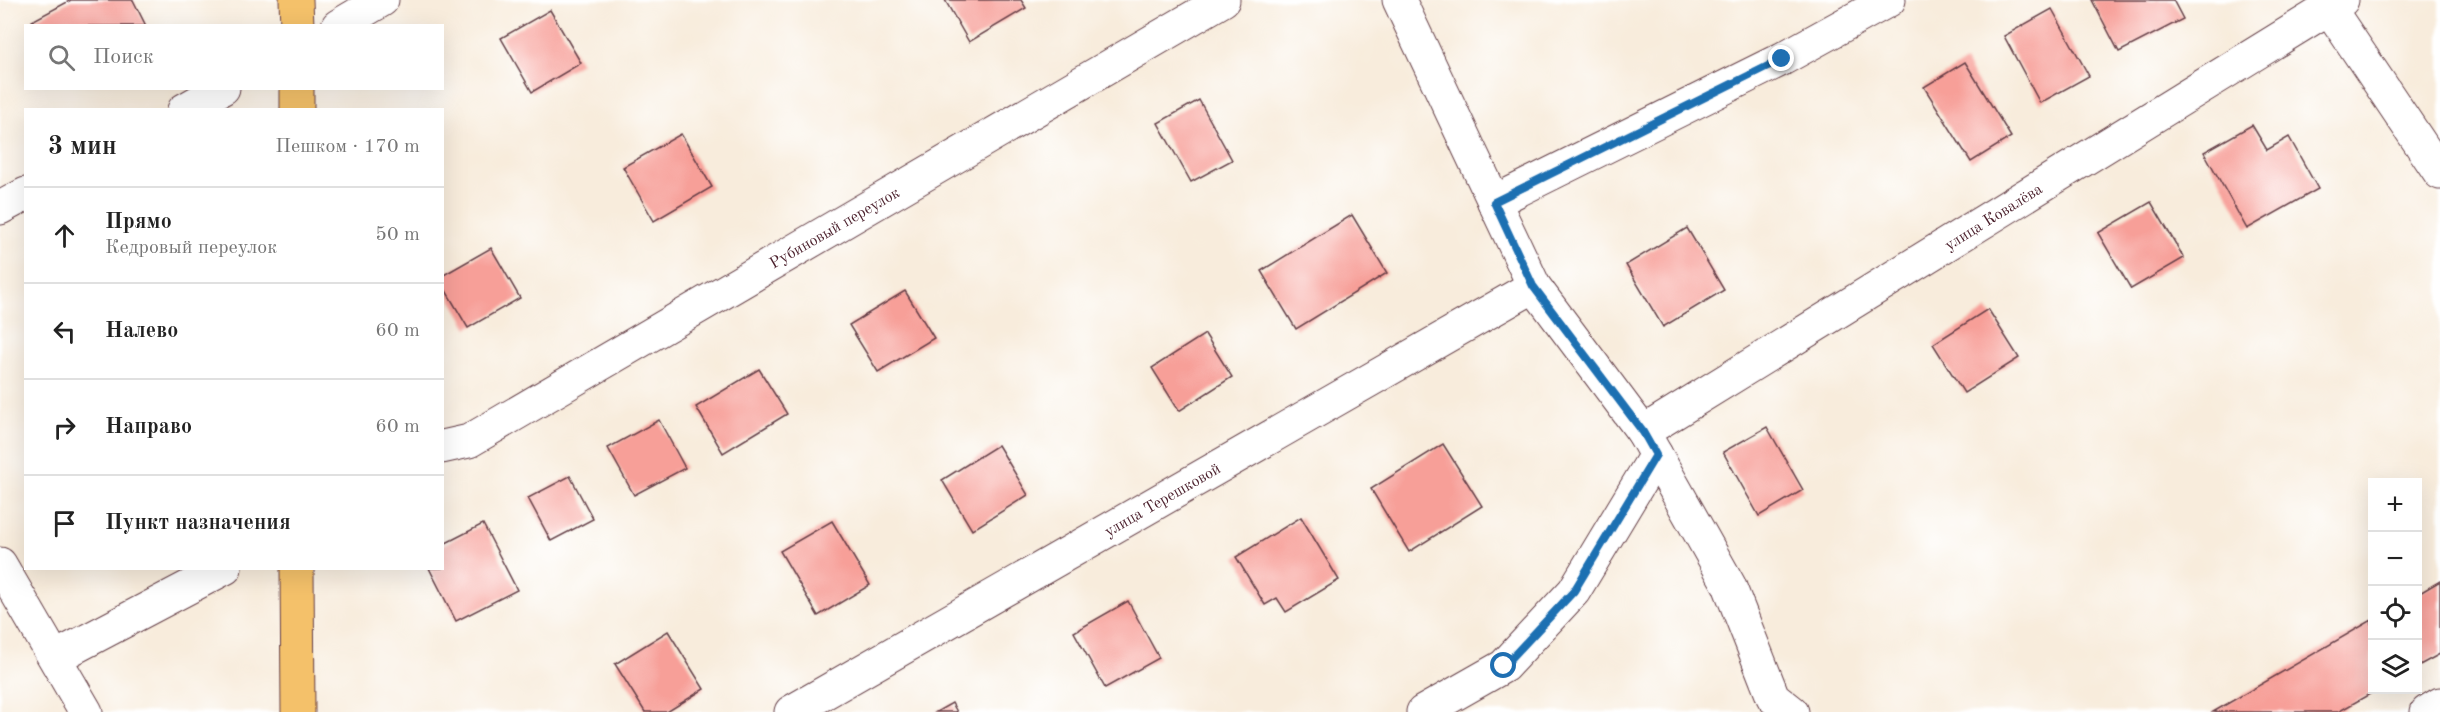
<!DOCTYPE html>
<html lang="ru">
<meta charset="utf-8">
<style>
:root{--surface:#fff;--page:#f2f2f2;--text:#222;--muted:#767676;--line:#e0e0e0}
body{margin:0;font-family:"Old Standard TT",serif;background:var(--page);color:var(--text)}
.controls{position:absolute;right:18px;bottom:18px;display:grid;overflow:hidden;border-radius:0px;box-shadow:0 6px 24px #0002}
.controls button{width:54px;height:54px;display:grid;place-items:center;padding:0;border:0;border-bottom:2px solid var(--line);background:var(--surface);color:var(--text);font:30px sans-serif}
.stop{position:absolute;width:18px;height:18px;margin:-14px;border:4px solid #1f6fb2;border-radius:50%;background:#fff}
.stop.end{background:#1f6fb2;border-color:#fff;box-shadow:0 2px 6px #0008}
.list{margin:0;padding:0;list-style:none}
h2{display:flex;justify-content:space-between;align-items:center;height:78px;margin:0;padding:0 24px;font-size:26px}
h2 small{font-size:20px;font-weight:400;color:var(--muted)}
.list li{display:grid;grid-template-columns:39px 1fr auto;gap:18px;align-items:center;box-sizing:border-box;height:96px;padding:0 24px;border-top:2px solid var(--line)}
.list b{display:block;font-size:22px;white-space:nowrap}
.list p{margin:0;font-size:20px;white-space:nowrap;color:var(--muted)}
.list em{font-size:20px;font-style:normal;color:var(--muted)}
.icon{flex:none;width:33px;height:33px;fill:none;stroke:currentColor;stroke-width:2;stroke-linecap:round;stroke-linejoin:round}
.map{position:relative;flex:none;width:2440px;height:712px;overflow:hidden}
.search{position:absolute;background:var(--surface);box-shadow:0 6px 24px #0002;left:24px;top:24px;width:420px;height:66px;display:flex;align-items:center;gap:15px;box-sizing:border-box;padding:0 21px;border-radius:0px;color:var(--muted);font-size:22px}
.panel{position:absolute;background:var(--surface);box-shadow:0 6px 24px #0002;left:24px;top:108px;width:420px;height:462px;border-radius:0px}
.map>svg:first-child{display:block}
.building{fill:#f79f98}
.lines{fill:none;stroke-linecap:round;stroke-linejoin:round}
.minor-casing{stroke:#643e46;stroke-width:35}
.major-casing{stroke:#643e46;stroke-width:35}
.minor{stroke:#fff;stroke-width:33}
.major{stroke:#f4c16a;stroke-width:33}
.route{stroke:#1f6fb2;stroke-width:8}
.labels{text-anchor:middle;stroke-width:4.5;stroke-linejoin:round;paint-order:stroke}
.street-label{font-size:16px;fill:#4a1f2b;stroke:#fff}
</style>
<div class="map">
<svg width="2440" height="712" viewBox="0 0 2440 712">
<rect width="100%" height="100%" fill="#fff"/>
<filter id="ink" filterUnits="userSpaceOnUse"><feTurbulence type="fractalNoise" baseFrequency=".0167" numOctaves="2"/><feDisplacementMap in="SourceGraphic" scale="12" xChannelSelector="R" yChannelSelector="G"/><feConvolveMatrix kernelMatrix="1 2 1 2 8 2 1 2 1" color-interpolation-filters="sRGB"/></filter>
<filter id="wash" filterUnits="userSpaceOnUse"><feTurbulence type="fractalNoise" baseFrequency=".008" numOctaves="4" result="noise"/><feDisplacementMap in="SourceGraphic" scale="24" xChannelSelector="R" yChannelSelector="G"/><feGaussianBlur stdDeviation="1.35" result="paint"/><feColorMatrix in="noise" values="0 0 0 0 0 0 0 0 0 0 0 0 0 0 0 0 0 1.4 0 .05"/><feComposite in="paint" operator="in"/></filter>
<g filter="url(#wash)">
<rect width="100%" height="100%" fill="#f8ecdc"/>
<g id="blocks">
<g class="building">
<path d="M71,0H133L146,26H34L32,21Z"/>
<path d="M945,0H1021L1026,8L969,42Z"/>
<path d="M2092,0H2173L2183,19L2119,52Z"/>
<path d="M2052,9L2089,76L2040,103L2004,36Z"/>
<path d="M550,10L581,63L532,92L501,38Z"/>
<path d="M1965,62L2011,137L1971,162L1924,87Z"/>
<path d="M1199,100L1232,160L1191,182L1158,123Z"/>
<path d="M2252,125L2267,150L2289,137L2318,189L2247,229L2204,152Z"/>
<path d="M681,134L712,187L654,221L623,167Z"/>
<path d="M2151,202L2184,258L2131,289L2098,233Z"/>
<path d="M1352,215L1387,273L1296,329L1261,271Z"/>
<path d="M1687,228L1724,290L1663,327L1626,265Z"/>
<path d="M491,248L520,298L468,328L442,284V276Z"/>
<path d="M905,291L934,338L878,372L849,325Z"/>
<path d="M1988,309L2019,358L1964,393L1933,344Z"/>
<path d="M1205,334L1232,377L1179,411L1152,368Z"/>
<path d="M759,369L787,414L723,453L696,407Z"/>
<path d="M659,420L685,468L634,495L608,448Z"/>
<path d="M1767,427L1803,490L1759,516L1723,452Z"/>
<path d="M1443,444L1482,506L1409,552L1371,489Z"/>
<path d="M998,445L1028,495L972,530L942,480Z"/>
<path d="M570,476L593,519L551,541L528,498Z"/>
<path d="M1301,517L1339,580L1286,612L1277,598L1265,605L1236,557Z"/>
<path d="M832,521L870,585L818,616L780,551Z"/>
<path d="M483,524L517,590L456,621L429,568H442V545Z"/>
<path d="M2440,581V654L2418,666V594Z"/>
<path d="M1128,601L1159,658L1105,688L1074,632Z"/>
<path d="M2372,620V690H2377L2338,712H2213Z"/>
<path d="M668,631L704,689L667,712H645L615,664Z"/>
<path d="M952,703L957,712H936Z"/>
</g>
</g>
</g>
<g filter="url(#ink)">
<use href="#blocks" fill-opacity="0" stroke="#643e46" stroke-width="1.5"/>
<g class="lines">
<defs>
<g id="minor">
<path d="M1399,0L1534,286L1643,432L1729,585L1773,697L1792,712"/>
<path d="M2329,8L2440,173"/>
<path d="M338,26L382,0"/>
<path d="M184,110L223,88"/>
<path d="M1494,202L1782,59L1889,0"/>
<path d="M0,208L26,194"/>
<path d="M1643,432L2342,0"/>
<path d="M442,447L469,441L1223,0"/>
<path d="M0,564L86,712"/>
<path d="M56,657L225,568"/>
<path d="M791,712L1534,286"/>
<path d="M1423,712L1504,666L1574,591L1656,455"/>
<path d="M2427,712L2440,704"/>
</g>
<g id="major">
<path d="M296,0L297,26"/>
<path d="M297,88V110"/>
<path d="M297,568L298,712"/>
</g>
</defs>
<use href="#minor" class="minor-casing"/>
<use href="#major" class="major-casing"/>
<use href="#minor" class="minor"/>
<use href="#major" class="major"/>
</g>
</g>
<g class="lines" filter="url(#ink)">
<path class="route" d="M1504,666L1574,591L1656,455L1643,432L1533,286L1494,202L1782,59"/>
</g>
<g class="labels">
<g class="street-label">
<text transform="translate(1993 216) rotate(-32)" y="6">улица Ковалёва</text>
<text transform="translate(834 227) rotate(-30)" y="6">Рубиновый переулок</text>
<text transform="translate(1162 499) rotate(-30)" y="6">улица Терешковой</text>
</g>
</g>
</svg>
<div class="controls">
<button>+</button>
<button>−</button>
<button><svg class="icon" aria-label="locate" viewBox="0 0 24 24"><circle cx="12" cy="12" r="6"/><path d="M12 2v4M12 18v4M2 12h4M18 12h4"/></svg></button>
<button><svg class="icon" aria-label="layers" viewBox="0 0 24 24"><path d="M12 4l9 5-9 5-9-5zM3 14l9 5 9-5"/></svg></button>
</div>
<div class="stop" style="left:1504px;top:666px"></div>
<div class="stop end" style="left:1782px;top:59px"></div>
<div class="search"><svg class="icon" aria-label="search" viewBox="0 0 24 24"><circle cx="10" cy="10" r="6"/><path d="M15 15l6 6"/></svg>Поиск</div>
<section class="panel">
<h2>3 мин<small>Пешком · 170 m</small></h2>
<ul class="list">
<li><svg class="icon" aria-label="ahead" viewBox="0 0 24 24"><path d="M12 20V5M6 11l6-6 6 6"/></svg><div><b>Прямо</b><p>Кедровый переулок</p></div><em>50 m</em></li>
<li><svg class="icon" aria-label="left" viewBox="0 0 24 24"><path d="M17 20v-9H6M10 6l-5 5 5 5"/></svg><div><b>Налево</b></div><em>60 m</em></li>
<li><svg class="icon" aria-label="right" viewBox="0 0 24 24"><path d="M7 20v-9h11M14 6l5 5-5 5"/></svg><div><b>Направо</b></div><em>60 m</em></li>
<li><svg class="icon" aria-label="arrive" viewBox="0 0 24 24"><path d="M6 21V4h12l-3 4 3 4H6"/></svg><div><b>Пункт назначения</b></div></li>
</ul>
</section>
</div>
